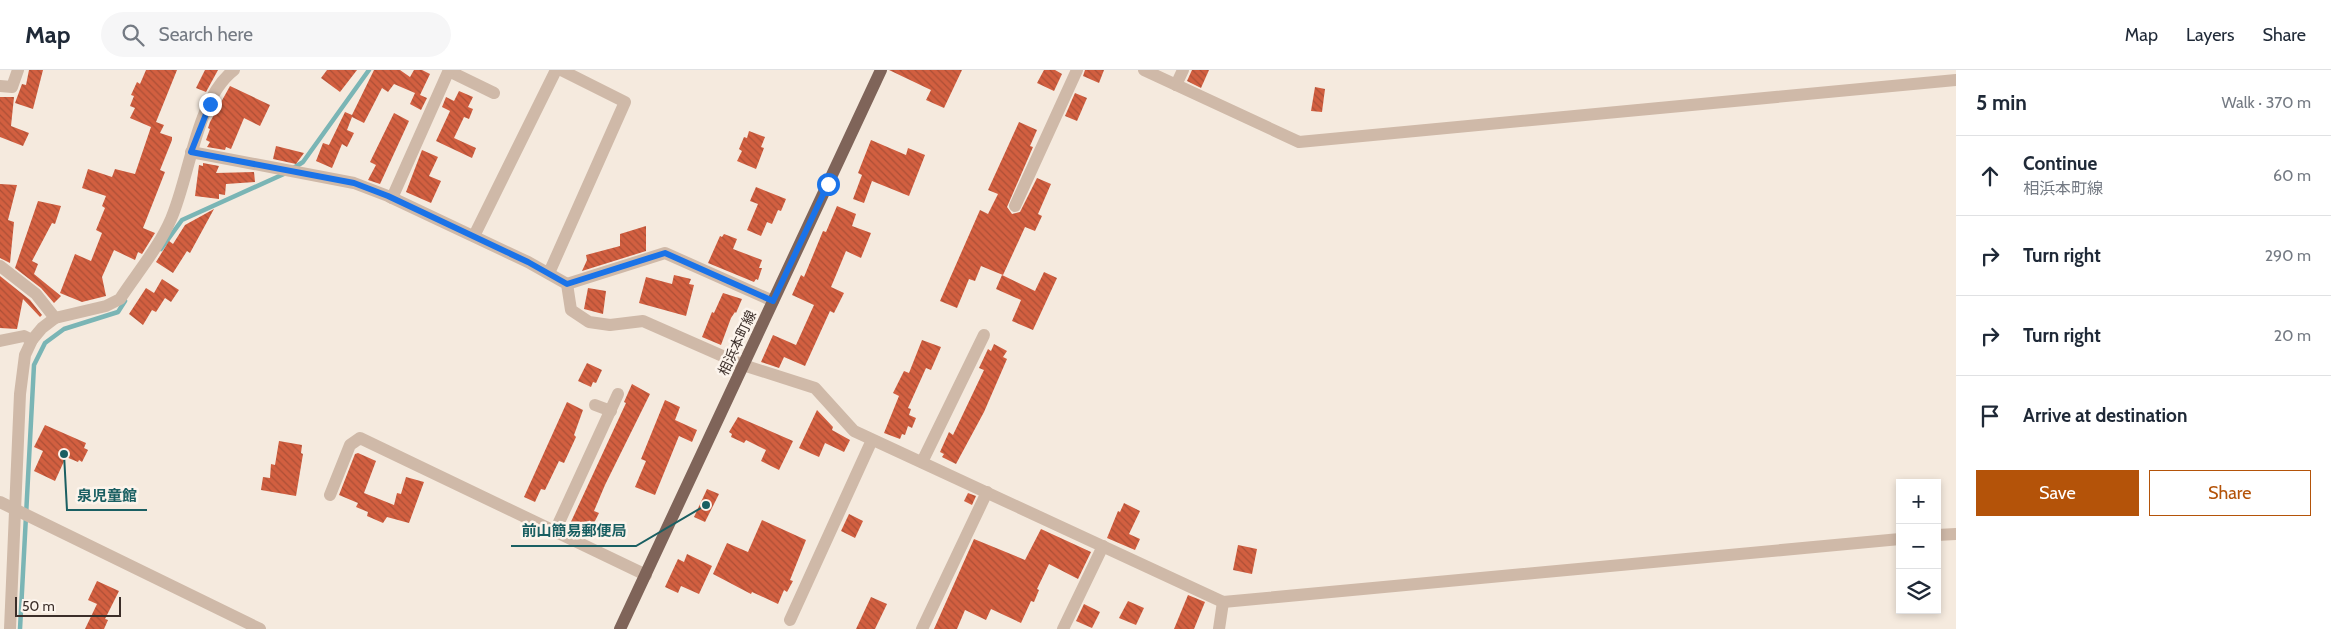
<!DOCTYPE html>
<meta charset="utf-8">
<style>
:root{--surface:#fff;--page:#f6f6f7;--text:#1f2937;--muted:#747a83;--line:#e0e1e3;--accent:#b45309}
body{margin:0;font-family:Cabin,"Noto Sans JP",sans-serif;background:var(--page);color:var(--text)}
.controls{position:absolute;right:15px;bottom:15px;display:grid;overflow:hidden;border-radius:0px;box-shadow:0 2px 8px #0003}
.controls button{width:45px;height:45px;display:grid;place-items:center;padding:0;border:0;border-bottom:1px solid var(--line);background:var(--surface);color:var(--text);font:25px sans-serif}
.scale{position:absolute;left:15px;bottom:12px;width:106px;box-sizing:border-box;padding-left:5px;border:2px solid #3b2e29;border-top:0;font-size:14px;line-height:18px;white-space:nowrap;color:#3b2e29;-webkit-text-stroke:4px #fcf4ec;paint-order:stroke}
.stop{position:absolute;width:15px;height:15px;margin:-11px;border:4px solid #1a73e8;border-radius:50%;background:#fff}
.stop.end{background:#1a73e8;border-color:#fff;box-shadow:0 1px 5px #0008}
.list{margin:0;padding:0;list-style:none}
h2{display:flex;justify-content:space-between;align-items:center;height:65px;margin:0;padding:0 20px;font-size:21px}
h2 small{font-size:16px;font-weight:400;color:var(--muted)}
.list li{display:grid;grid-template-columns:32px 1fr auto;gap:15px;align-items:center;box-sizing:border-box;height:80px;padding:0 20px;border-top:1px solid var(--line)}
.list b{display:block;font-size:19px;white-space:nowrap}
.list p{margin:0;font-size:16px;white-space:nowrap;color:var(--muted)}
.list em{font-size:16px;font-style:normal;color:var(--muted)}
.actions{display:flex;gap:10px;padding:15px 20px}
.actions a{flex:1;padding:11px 0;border:1px solid var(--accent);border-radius:0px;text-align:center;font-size:18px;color:var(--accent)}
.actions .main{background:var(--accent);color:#fff}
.icon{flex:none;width:28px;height:28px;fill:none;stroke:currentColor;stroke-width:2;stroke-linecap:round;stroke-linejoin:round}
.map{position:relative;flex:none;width:1956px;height:559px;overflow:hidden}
header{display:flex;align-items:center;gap:30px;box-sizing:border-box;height:70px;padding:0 25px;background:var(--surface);border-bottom:1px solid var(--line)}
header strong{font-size:24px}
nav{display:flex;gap:28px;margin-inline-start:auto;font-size:18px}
.search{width:350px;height:45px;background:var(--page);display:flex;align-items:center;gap:12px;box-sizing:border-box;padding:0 18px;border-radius:28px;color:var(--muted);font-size:19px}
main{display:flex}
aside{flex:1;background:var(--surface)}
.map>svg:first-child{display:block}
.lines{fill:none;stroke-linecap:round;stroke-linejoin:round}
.stream{stroke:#7ab5b5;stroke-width:4.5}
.building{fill:url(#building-back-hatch)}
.minor{stroke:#cfb9a8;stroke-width:12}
.major{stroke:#7f6459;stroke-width:12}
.route{stroke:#1a73e8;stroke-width:6}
.labels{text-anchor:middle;stroke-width:5;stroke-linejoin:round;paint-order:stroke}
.street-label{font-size:14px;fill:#3b2e29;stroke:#fcf4ec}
.leader{fill:none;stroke:#1a5f62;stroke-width:2}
.callout-dot{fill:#1a5f62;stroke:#fcf4ec;stroke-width:2}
.callout-label{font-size:15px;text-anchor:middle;font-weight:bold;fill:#1a5f62;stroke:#fcf4ec;stroke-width:5;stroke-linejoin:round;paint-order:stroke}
</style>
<header>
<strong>Map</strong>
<div class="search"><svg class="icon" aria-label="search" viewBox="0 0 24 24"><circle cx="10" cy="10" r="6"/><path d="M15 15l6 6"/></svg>Search here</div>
<nav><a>Map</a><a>Layers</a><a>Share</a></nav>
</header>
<main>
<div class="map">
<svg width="1956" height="559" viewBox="0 0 1956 559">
<defs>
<pattern id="building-back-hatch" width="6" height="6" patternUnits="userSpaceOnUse" patternTransform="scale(1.25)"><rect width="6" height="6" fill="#d25f40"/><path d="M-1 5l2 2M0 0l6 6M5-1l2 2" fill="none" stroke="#ac4f36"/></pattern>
</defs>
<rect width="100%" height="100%" fill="#f5eade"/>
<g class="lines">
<g class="stream">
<path d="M292,99L303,92L369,0"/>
<path d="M161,179L182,150L286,103"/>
<path d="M20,559L34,295L45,273L64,259L118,242L125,231"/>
</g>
</g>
<g class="building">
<path d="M29,0H43L33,39L15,33L22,14L26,15Z"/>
<path d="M146,0H177L156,52L164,55L160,63L172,67V70L160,100L165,102L143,158L155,163L142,184L138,182L135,190L114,180L102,207L106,226L82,232L60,223L75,184L91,191L102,163L96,160L105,138L102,136L106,126L82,118L88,99L112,107L115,99L135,104L151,57L130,48L135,38L130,36L134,26L131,25L137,12L140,14Z"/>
<path d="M205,0H218L206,22L196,18Z"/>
<path d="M327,0H357L340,22L321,8Z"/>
<path d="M374,0H400L410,7L414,0H422L430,4L420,25L427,28L421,40L410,34L415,23L394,14L388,22L382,18L364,53L352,47L347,60L354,63L347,77L342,74L332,98L316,91L323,73L329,75L345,42L352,45Z"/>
<path d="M889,0H962L944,38L926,30L931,20Z"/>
<path d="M1044,0H1055L1062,4L1054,21L1037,13Z"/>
<path d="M1085,0H1104L1099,13L1083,6Z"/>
<path d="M1192,0H1209L1201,18L1187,11Z"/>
<path d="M230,16L270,35L260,56L244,48L231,79L226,77L225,80L207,77L210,72L206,70L210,59L208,58L210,52Z"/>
<path d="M1315,17L1325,19L1322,42L1311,41Z"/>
<path d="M459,21L473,27L468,37L473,39L469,49L464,47L454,68L476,78L472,88L436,71L450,41L442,37L446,27L454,31Z"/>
<path d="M1075,23L1087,28L1077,51L1065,46Z"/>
<path d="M0,27H14L11,56L29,63L23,76L0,67Z"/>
<path d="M394,43L409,51L380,114L368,110L376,95L370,92Z"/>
<path d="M1019,52L1037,60L1030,76L1033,77L1007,137L1012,144L1020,142L1037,108L1051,114L1038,144L1042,146L1035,161L1025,157L1003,205L981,196L975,211L969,209L957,238L940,231L980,140L988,144L998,124L988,120Z"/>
<path d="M749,61L765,67L761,77L764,78L756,99L737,91L742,81L739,79L744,67L747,68Z"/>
<path d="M871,70L906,85L908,78L925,85L909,126L872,111L864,133L853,129L862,105L858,103Z"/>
<path d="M276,76L304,83L296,94L273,89Z"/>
<path d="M422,80L438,87L429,106L441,111L431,133L406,122Z"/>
<path d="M203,93L219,96L216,103L254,102L255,112L226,114L225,125L219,124V129L195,126L199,95L203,96Z"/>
<path d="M0,114L17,115L8,150L14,152L10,193L0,188Z"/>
<path d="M756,117L786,129L781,141L778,140L772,154L767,152L761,166L747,160L758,134L750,131Z"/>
<path d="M38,131L61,136L55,154L52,153L32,191L38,194L34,204L61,226L54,233L41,218L15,198Z"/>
<path d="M837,136L856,144L852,156L871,163L861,188L846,181L831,217L844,223L834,243L830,241L805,296L784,287L779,298L761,292L773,265L796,275L814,235L792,225L801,205L804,207L823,161L826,162Z"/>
<path d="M214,139L190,183L187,181L173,203L156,192L169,171L173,174L185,155Z"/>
<path d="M646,156V181L582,201L587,190L586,185L620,176V164Z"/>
<path d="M724,164L737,169L733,179L762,190L759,198H762L758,210L756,209L754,212L708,193L720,166L722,167Z"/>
<path d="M1044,202L1057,208L1033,260L1012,251L1021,230L996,219L1002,205L1035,221Z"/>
<path d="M674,205L691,209L689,214L694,215L686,246L639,233L646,207L672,214Z"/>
<path d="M0,206L30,230L42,245L40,247L23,229L17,259L0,258Z"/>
<path d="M162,209L179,220L171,232L165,228L156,242L152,240L143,255L129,244L146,218L154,223Z"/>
<path d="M588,218L606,221L603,244L584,239Z"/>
<path d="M723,223L742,229L736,243L735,242L731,248L721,275L702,267L712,242L714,243Z"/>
<path d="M922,270L941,277L931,300L926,298L908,338L911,339L909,345L916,348L912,358L908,356L905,365L902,364L900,369L884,363L899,326L893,323L904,301L909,303Z"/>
<path d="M994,274L1007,281L1003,287L1007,289L984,342L956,394L942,387L944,384L940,382L949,362L953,365L984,300L979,298L988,279L991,281Z"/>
<path d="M587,293L602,300L596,313L593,312L591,317L578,311Z"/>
<path d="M632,314L650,324L605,415L594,441L599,443L588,465L569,456L626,333L624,332Z"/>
<path d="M665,330L680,337L675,350L697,360L692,372L679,366L655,425L635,417L646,391L641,389Z"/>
<path d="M567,332L583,340L574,365L576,367L564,393L559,391L545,420L541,419L535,432L524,427Z"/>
<path d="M817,340L833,357L832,360L850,370L844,382L825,373L819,387L799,378Z"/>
<path d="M738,347L793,371L779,400L761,391L766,380L746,370L744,373L731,367L732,364L729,362Z"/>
<path d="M45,355L86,373L84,378L88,380L82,392L79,390L78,392L66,387L55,411L34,401L43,381L34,377Z"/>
<path d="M279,371L302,375L301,383L303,384L296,426L261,420L263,407L270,408L271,394L275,395Z"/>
<path d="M358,383L376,391L364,423L394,435L397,423L401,424L406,407L424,412L409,453L387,447L383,453L367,446L368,442L356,437L358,433L339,425L355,384Z"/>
<path d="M707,419L719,424L705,452L694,447Z"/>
<path d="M968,423L976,426L972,435L964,431Z"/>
<path d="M1124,433L1140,441L1129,464L1140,469L1135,480L1107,468L1118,441L1120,442Z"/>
<path d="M849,444L863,451L855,468L841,461Z"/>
<path d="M762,450L806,470L790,510L793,511L787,522L784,520L778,534L752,522L751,524L713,504L727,473L748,482Z"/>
<path d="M1041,459L1091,482L1078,509L1049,494L1037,519L1039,520L1034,532L1031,531L1021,553L991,539L986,550L965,540L957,559H934L974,469L1025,490Z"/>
<path d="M1238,475L1257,479L1252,504L1233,500Z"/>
<path d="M687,484L712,496L699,524L681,516L678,523L665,517L678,489L684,492Z"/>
<path d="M97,511L119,521L105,549L108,550L104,559H85L97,534L88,530Z"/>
<path d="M1188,525L1205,532L1194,559H1174Z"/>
<path d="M871,527L887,534L875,559H856Z"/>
<path d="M1128,531L1144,538L1136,555L1119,548Z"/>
<path d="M1084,534L1100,542L1092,558L1076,551Z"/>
</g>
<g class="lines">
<g class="minor">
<path d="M1144,0L1299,72L1956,10"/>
<path d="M449,1L494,23"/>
<path d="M1176,15L1183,0"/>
<path d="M0,16L12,17L18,0"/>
<path d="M191,82L354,113L388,126L528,192L567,214L571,240L589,252L610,255L643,251L743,295L815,318L854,361L1223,532L1900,469"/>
<path d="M392,128L449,0"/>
<path d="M1015,136L1077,0"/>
<path d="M474,166L556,0"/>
<path d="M0,196L36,224L55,248"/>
<path d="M549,203L625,32L561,0"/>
<path d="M567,214L665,183L773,231"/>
<path d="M0,271L24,266L32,270"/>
<path d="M595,335L611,341"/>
<path d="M922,392L984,265"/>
<path d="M330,425L350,375L360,368L646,505"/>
<path d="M0,432L260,559"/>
<path d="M555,461L618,324"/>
<path d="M1937,465L1956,464"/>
<path d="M790,550L872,370"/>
<path d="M10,559L20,324L25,285L32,270L42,258L55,248L106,236L120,229C137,203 159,177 171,149C190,106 196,29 234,0"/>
<path d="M922,559L987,422"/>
<path d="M1063,559L1103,476"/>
<path d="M1219,559L1223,532"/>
</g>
<path class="major" d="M620,559L881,0"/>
</g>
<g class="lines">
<path class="route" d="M210,34L191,82L354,113L388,126L528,192L567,214L665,183L773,231L828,114"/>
</g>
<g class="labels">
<g class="street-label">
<text transform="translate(737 273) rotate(-65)" y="5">相浜本町線</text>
</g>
</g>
<path class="leader" d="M64 384L67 440H147M706 435L636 476H511"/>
<g class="callout-dot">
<circle cx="64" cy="384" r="5"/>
<circle cx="706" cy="435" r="5"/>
</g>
<g class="callout-label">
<text x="107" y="431">泉児童館</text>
<text x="574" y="466">前山簡易郵便局</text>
</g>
</svg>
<div class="controls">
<button>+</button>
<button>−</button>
<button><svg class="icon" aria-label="layers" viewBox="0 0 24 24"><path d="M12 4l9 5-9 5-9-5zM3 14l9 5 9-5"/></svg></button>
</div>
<div class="scale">50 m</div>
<div class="stop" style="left:828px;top:114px"></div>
<div class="stop end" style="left:210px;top:34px"></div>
</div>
<aside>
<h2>5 min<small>Walk · 370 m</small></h2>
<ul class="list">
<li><svg class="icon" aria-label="ahead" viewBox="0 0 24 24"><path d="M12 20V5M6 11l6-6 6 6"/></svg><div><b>Continue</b><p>相浜本町線</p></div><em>60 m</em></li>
<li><svg class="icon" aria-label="right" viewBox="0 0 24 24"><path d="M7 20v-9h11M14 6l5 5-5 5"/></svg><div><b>Turn right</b></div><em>290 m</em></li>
<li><svg class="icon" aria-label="right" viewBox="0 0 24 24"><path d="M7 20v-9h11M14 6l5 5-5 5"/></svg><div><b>Turn right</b></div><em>20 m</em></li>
<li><svg class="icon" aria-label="arrive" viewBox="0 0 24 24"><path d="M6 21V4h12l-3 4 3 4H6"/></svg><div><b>Arrive at destination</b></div></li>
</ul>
<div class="actions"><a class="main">Save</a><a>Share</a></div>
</aside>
</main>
